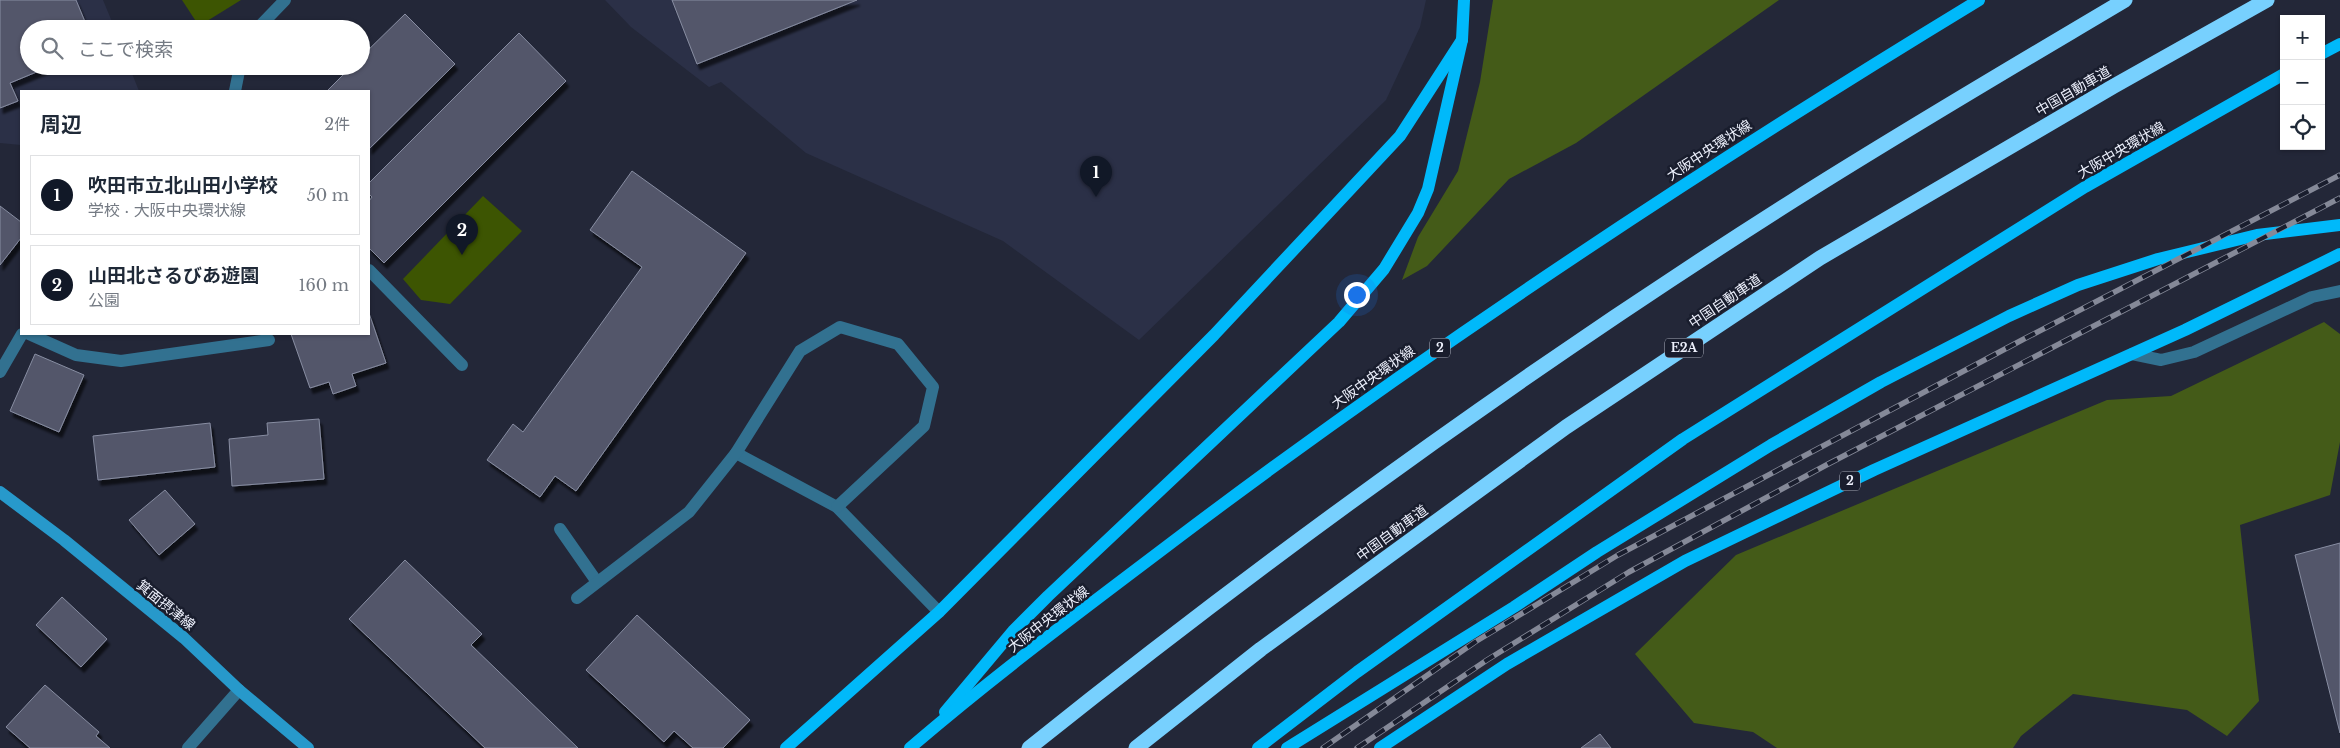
<!DOCTYPE html>
<html lang="ja">
<meta charset="utf-8">
<style>
:root{--surface:#fff;--page:#f2f2f3;--text:#1f2937;--muted:#747a83;--line:#e0e1e3;--accent:#111827}
body{margin:0;font-family:"Libre Baskerville","Noto Sans JP",serif;background:var(--page);color:var(--text)}
.controls{position:absolute;right:15px;top:15px;display:grid;overflow:hidden;border-radius:0px;box-shadow:0 1px 4px #0004}
.controls button{width:45px;height:45px;display:grid;place-items:center;padding:0;border:0;border-bottom:1px solid var(--line);background:var(--surface);color:var(--text);font:25px sans-serif}
.you{position:absolute;left:1356px;top:294px;width:18px;height:18px;margin:-12px;border:4px solid #fff;border-radius:50%;background:#1a73e8;box-shadow:0 0 0 8px #1a73e833}
.badge{display:grid;place-items:center;width:32px;height:32px;border-radius:50%;background:var(--accent);color:#fff;font-size:16px;font-weight:700}
.pin{position:absolute;translate:-50% -41px;filter:drop-shadow(0 1px 2px #0008)}
.pin::after{content:'';position:absolute;top:26px;width:18px;height:15px;background:inherit;clip-path:polygon(0 0,100% 0,50% 100%)}
.list{margin:0;padding:0;list-style:none}
h2{display:flex;justify-content:space-between;align-items:center;height:65px;margin:0;padding:0 20px;font-size:21px}
h2 small{font-size:16px;font-weight:400;color:var(--muted)}
.list li{display:grid;grid-template-columns:32px 1fr auto;gap:15px;align-items:center;box-sizing:border-box;height:80px;margin:0 10px 10px;padding:0 10px;border:1px solid var(--line);border-radius:0px}
.list b{display:block;font-size:19px;white-space:nowrap}
.list p{margin:0;font-size:16px;white-space:nowrap;color:var(--muted)}
.list em{font-size:16px;font-style:normal;color:var(--muted)}
.icon{flex:none;width:28px;height:28px;fill:none;stroke:currentColor;stroke-width:2;stroke-linecap:round;stroke-linejoin:round}
.map{position:relative;flex:none;width:2340px;height:748px;overflow:hidden}
.search{position:absolute;background:var(--surface);box-shadow:0 1px 4px #0004;left:20px;top:20px;width:350px;height:55px;display:flex;align-items:center;gap:12px;box-sizing:border-box;padding:0 18px;border-radius:28px;color:var(--muted);font-size:19px}
.panel{position:absolute;background:var(--surface);box-shadow:0 1px 4px #0004;left:20px;top:90px;width:350px;height:245px;border-radius:0px}
.map>svg:first-child{display:block}
.built{fill:#2b3047}
.green{fill:#3d5502}
.forest{fill:#445b18}
.building{fill:#52576a;stroke:#888da2;filter:url(#shadow)}
.lines{fill:none;stroke-linecap:round;stroke-linejoin:round}
.street{stroke:#327190;stroke-width:12}
.secondary{stroke:#2799cb;stroke-width:12}
.primary{stroke:#00b9fa;stroke-width:12}
.highway{stroke:#77d0fe;stroke-width:15}
.rail-casing{stroke:#858998;stroke-width:5.5}
.rail{stroke:#191d2d;stroke-width:4;stroke-dasharray:11;stroke-linecap:butt}
.labels{text-anchor:middle;stroke-width:5;stroke-linejoin:round;paint-order:stroke}
.shield{fill:#191d2d;stroke:#adb1be;stroke-width:1}
.shield-label{font-size:12px;font-weight:bold;fill:#edf0fc}
.street-label{font-size:14px;fill:#edf0fc;stroke:#191d2d}
</style>
<div class="map">
<svg width="2340" height="748" viewBox="0 0 2340 748">
<defs>
<filter id="shadow"><feDropShadow dx="3" dy="5.5" stdDeviation="1" flood-color="#0009"/></filter>
</defs>
<rect width="100%" height="100%" fill="#232738"/>
<g class="built">
<path d="M0,0H103L115,29H29V66H129L139,91H21V145L0,143Z"/>
<path d="M605,0H1426L1420,27L1386,100L1139,340L1003,241L806,153L721,82L709,87L631,27Z"/>
</g>
<g class="green">
<path d="M182,0H241L199,26Z"/>
<path d="M483,196L522,231L450,304L421,300L403,279Z"/>
</g>
<g class="forest">
<path d="M1493,0H1779L1576,143L1509,179L1427,266L1402,280L1418,237L1458,171L1480,82Z"/>
<path d="M2324,322L2340,334V442L2330,495L2240,525L2259,701L2227,736L2187,710L2073,694L2021,736L2013,748H1777L1753,732L1694,723L1635,654L1736,555L2107,400L2171,396Z"/>
</g>
<g class="building">
<path d="M0,0H76L88,29H29V66H51L10,83L18,101L0,108Z"/>
<path d="M672,0H857L697,64Z"/>
<path d="M405,14L455,64L369,149V91H327L352,66H361V57Z"/>
<path d="M519,33L566,81L384,263L369,248V201L372,197L369,194V183Z"/>
<path d="M632,171L746,253L576,491L555,476L540,497L487,460L513,424L523,432L642,267L590,230Z"/>
<path d="M0,206L21,222V238L0,265Z"/>
<path d="M369,313L386,363L352,374L356,386L333,394L329,382L310,388L291,334H369Z"/>
<path d="M35,354L84,375L59,432L10,411Z"/>
<path d="M319,419L324,479L232,486L229,439L268,435L267,423Z"/>
<path d="M210,423L215,467L98,480L93,436Z"/>
<path d="M165,490L195,524L159,555L129,520Z"/>
<path d="M2340,543V733L2295,555Z"/>
<path d="M405,560L482,634L471,645L578,748H485L349,619Z"/>
<path d="M62,597L107,639L81,667L36,625Z"/>
<path d="M637,615L750,720L723,748H693L674,731L664,742L586,670Z"/>
<path d="M45,685L99,732L96,736L110,748H30L6,727Z"/>
<path d="M1600,734L1611,748H1581Z"/>
</g>
<g class="lines">
<g class="street">
<path d="M257,29L285,0"/>
<path d="M235,91L240,66"/>
<path d="M369,270L462,365"/>
<path d="M29,334L76,355L121,361L269,340"/>
<path d="M2132,354L2161,360L2194,352L2312,297L2340,291"/>
<path d="M0,372L22,334"/>
<path d="M736,453L837,507L939,612"/>
<path d="M560,529L597,582"/>
<path d="M577,598L689,512L736,453L800,351L840,327L898,344L933,387L924,426L837,507"/>
<path d="M188,748L239,690"/>
</g>
<path class="secondary" d="M0,492L64,540L184,638L239,690L308,748"/>
<g class="primary">
<path d="M2321,54L2340,44"/>
<path d="M945,712L1013,631L1048,596L1339,322L1384,269L1418,213L1428,189L1462,40L1464,0"/>
<path d="M786,748L939,612L1214,335L1400,136L1462,40"/>
<path d="M910,748C996,674 1088,606 1179,537C1436,343 1704,167 1979,0"/>
<path d="M1258,748L1357,672L1683,439L2085,187L2284,74"/>
<path d="M1287,748L1514,607L1597,552L1771,445L1881,382L2009,316L2078,285L2158,259L2257,235L2340,225"/>
<path d="M1380,748L1507,664L1685,561L1874,470L2185,330L2340,254"/>
</g>
<g class="highway">
<path d="M1029,748C1274,552 1529,368 1794,200C1903,131 2014,66 2125,0"/>
<path d="M1136,748L1261,649L1566,427L1820,258L2114,86L2267,0"/>
</g>
<defs>
<g id="rail">
<path d="M1323,748L1475,642L1618,555L2022,340L2340,175"/>
<path d="M1357,748L1487,660L1629,572L1830,463L2340,198"/>
</g>
</defs>
<use href="#rail" class="rail-casing"/>
<use href="#rail" class="rail"/>
</g>
<g class="labels">
<g class="shield">
<rect x="1430" y="338.5" width="20" height="19" rx="4"/>
<rect x="1665" y="338.5" width="38" height="19" rx="4"/>
<rect x="1840" y="471.5" width="20" height="19" rx="4"/>
</g>
<g class="shield-label">
<text x="1440" y="352">2</text>
<text x="1684" y="352">E2A</text>
<text x="1850" y="485">2</text>
</g>
<g class="street-label">
<text transform="translate(2073 91) rotate(-30)" y="5">中国自動車道</text>
<text transform="translate(1709 150) rotate(-33)" y="5">大阪中央環状線</text>
<text transform="translate(2121 150) rotate(-30)" y="5">大阪中央環状線</text>
<text transform="translate(1725 301) rotate(-34)" y="5">中国自動車道</text>
<text transform="translate(1373 377) rotate(-35)" y="5">大阪中央環状線</text>
<text transform="translate(1392 533) rotate(-36)" y="5">中国自動車道</text>
<text transform="translate(166 605) rotate(39)" y="5">箕面摂津線</text>
<text transform="translate(1048 619) rotate(-38)" y="5">大阪中央環状線</text>
</g>
</g>
</svg>
<div class="controls">
<button>+</button>
<button>−</button>
<button><svg class="icon" aria-label="locate" viewBox="0 0 24 24"><circle cx="12" cy="12" r="6"/><path d="M12 2v4M12 18v4M2 12h4M18 12h4"/></svg></button>
</div>
<div class="you"></div>
<div class="pin badge" style="left:1096px;top:197px">1</div>
<div class="pin badge" style="left:462px;top:255px">2</div>
<div class="search"><svg class="icon" aria-label="search" viewBox="0 0 24 24"><circle cx="10" cy="10" r="6"/><path d="M15 15l6 6"/></svg>ここで検索</div>
<section class="panel">
<h2>周辺<small>2件</small></h2>
<ul class="list">
<li><span class="badge">1</span><div><b>吹田市立北山田小学校</b><p>学校 · 大阪中央環状線</p></div><em>50 m</em></li>
<li><span class="badge">2</span><div><b>山田北さるびあ遊園</b><p>公園</p></div><em>160 m</em></li>
</ul>
</section>
</div>
